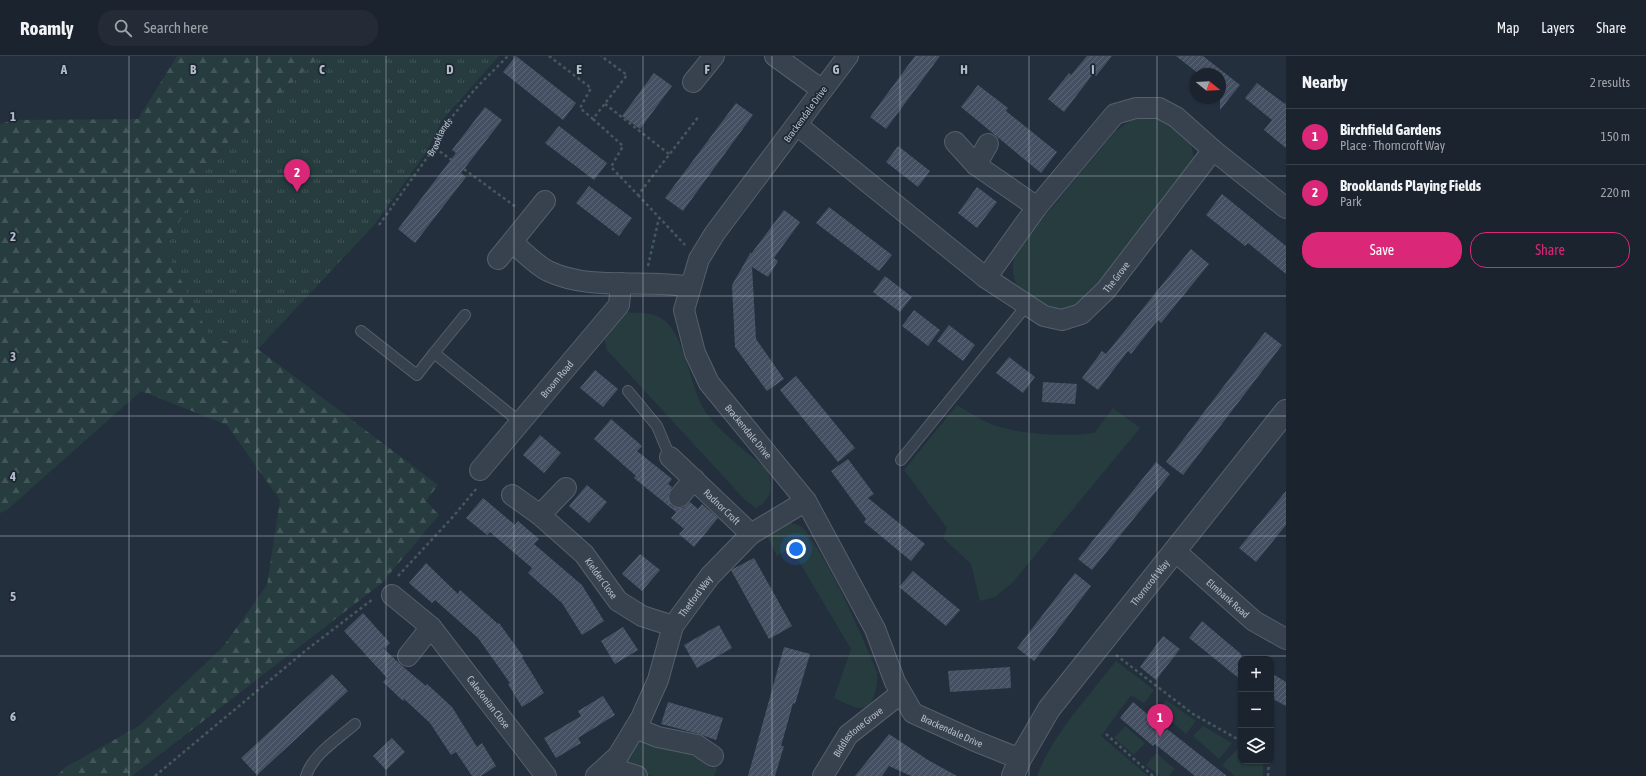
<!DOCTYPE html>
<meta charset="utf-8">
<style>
:root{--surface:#1b232e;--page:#242b36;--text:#f1f3f6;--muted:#a0a4aa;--line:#39404a;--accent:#db2777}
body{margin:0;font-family:"Asap Condensed",sans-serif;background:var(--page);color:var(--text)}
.controls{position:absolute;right:12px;bottom:12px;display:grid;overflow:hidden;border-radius:8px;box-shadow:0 1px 3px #0004}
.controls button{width:36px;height:36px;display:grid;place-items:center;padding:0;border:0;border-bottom:1px solid var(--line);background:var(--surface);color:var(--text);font:20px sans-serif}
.compass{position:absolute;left:1190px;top:12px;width:36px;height:36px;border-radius:50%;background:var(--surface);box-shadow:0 1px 3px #0004;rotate:108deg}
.you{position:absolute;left:796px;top:493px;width:14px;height:14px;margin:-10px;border:3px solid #fff;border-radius:50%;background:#1a73e8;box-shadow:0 0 0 6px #1a73e833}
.badge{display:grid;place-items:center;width:26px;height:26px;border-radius:50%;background:var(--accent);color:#fff;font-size:13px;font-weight:700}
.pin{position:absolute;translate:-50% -33px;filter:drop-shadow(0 1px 2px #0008)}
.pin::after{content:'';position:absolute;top:21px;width:14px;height:12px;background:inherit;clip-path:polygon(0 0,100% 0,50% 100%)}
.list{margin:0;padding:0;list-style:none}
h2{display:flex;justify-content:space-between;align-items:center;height:52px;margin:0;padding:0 16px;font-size:17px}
h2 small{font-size:13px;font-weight:400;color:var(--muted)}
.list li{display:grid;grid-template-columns:26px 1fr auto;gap:12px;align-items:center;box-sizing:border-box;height:56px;padding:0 16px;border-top:1px solid var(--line)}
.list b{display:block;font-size:15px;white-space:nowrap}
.list p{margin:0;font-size:13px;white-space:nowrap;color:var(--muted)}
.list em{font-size:13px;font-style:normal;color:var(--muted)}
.actions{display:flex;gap:8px;padding:12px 16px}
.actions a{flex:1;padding:9px 0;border:1px solid var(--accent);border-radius:16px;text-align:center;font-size:14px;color:var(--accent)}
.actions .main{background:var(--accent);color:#fff}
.icon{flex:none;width:22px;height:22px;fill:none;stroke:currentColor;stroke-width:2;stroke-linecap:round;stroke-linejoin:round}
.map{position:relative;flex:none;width:1286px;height:720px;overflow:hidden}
header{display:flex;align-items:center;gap:24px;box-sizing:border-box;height:56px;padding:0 20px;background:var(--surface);border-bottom:1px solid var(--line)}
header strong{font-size:19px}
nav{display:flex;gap:22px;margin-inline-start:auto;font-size:14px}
.search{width:280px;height:36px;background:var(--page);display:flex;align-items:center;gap:10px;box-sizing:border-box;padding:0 14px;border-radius:16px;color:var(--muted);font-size:15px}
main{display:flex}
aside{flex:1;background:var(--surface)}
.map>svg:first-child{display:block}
.grass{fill:#263c3f}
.forest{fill:url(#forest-firs)}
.park{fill:url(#park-tufts)}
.building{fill:url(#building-hatch)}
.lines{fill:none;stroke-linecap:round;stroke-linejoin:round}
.service-casing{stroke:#565f6c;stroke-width:12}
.minor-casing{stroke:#565f6c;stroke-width:22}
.tertiary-casing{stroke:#565f6c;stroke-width:24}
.path{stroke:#44595c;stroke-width:2.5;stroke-dasharray:3 3;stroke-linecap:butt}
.service{stroke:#38414e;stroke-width:10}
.minor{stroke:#38414e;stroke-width:20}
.tertiary{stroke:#38414e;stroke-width:22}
.grid{fill:none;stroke:#b4bcc9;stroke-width:1;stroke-opacity:0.55}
.labels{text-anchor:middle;stroke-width:3.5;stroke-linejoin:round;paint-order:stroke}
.street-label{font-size:10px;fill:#b4bcc9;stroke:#1d2633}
.grid-label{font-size:13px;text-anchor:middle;font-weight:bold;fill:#b4bcc9;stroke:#1d2633;stroke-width:3.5;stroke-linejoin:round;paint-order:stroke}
</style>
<header>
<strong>Roamly</strong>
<div class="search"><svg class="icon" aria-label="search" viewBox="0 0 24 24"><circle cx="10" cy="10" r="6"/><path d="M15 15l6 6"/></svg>Search here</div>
<nav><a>Map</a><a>Layers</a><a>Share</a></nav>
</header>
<main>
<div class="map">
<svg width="1286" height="720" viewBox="0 0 1286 720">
<defs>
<pattern id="forest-firs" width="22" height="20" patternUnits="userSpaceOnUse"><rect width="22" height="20" fill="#263c3f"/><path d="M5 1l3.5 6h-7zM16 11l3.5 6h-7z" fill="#435659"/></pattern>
<pattern id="park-tufts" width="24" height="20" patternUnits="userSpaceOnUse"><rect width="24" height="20" fill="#263c3f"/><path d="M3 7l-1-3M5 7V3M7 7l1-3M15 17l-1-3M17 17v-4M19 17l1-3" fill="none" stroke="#435659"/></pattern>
<pattern id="building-hatch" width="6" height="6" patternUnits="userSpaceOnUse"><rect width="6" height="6" fill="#455162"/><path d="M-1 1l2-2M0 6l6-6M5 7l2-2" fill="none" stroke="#5d6877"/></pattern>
</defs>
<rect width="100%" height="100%" fill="#242f3e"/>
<g class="grass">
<path d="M1150,60C1170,66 1199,82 1192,107C1191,110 1188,114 1186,118L1088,239L1078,249L1056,256C1027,238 1006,236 1015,196L1115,76L1131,64Z"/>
<path d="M626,256C635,257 645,256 654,259C686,267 688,333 707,358C723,379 748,397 768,414C772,430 773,444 756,452L746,445L607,294L604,281Z"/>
<path d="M957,349C967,355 978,362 989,367C1017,379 1064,381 1094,377L1113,352L1140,372L1013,526L995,541L980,545L971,508L943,482L947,472L904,414Z"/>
<path d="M786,466L799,469L805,474C836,518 856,567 877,616C878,627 875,654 859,652C851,651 842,645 834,642L851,593L791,492L777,500L767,480L769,475Z"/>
<path d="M1116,605L1154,634L1144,647L1131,639L1101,680L1148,720H1037C1053,678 1089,640 1116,605Z"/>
<path d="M1166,644L1196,665L1186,678L1158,654Z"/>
<path d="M1125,670L1145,687L1134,699L1114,682Z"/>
<path d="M1203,670L1232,687L1219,703L1193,680Z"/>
<path d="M639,683C664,689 692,692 710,712L719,708L714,720H653L620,709Z"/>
<path d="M1239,692L1241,693V705H1263V720H1235L1222,709Z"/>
<path d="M1156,697L1175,713L1169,720H1160L1146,709Z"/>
</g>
<path class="forest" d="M177,0H320L212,103L210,281L258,293L438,429L426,445L439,459L382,527L132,720H57L64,712L139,670L222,592L267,529L280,444L227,369L141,335L7,454L0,457V68L14,64L138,63Z"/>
<path class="park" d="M320,0H499L443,63L425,98L375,168L258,293L210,281L165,193L212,103Z"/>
<g class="building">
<path d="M516,0L576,47L563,64L503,16Z"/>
<path d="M915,0H940L886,73L870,61Z"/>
<path d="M1087,0H1112L1096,20L1093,18L1064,56L1048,43L1069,17L1071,19Z"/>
<path d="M1176,0H1203L1240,29L1220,54V18H1199Z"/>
<path d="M654,17L672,30L640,73L622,60Z"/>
<path d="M1257,27L1285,48L1286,46V92L1264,74L1272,64L1245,42Z"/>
<path d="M978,29L1008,52L1006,55L1057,96L1041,117L961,51Z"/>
<path d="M736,47L753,59L683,155L665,142Z"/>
<path d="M485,51L502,64L461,117L466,121L415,187L398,173L456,97L452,94Z"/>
<path d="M559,70L607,107L594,124L545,87Z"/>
<path d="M898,90L930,115L918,131L886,106Z"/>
<path d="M589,130L632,162L619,180L576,147Z"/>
<path d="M977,131L997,146L977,172L958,157Z"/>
<path d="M1222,138L1286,190V218L1248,187L1245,190L1206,159Z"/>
<path d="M829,151L892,199L879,215L816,167Z"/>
<path d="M784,154L800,166L774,202L778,205L768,221L752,211L756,283L784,323L767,335L735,291L732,229L751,196V198Z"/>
<path d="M1191,193L1209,208L1161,267L1158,264L1131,298L1128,295L1098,334L1082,322L1102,295L1106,298Z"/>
<path d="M885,220L912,241L900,256L873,236Z"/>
<path d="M914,254L940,274L928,290L902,270Z"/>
<path d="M949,269L975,289L963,305L937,285Z"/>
<path d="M1265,276L1282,289L1183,419L1166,406Z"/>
<path d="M1009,301L1035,321L1023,337L996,317Z"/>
<path d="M595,314L618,333L603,351L580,332Z"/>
<path d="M796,320L855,392L838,406L780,334Z"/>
<path d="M1043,326L1077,328L1075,348L1042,346Z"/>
<path d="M611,363L642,390L637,395L672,423L668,428L672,431L668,439L671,450L677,452H683L690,446L698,453L702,448L718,462L694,491L679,478L684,473L671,462L676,456L634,422L636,420L594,383Z"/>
<path d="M540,379L561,397L544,417L523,399Z"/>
<path d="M848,403L874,438L868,442L925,488L911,505L864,466L866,463L831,415Z"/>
<path d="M1156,406L1170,418L1092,514L1078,503Z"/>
<path d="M587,429L607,446L589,467L569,450Z"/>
<path d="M1286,435V469L1256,506L1239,492Z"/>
<path d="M483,442L515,469L518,465L539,483L534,488L582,529L604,565L582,579L562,547L528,517L532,512L490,476L487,479L466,462Z"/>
<path d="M640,498L660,514L642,535L622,518Z"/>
<path d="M754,502L792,570L769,583L731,514Z"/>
<path d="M426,507L458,538L460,534L498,568L499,567L523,600L522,601L544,637L522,651L508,628L510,627L478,582L435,544L432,547L409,527Z"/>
<path d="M913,515L960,554L946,570L899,531Z"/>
<path d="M1075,517L1091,530L1034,605L1017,592Z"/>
<path d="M363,557L390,587L384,593L401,609L426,630L427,628L452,651L477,691L482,687L496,710L481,720H472L456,696L451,699L430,667L404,643L403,645L383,626L387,622L344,575Z"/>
<path d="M1202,565L1241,598V624L1189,582Z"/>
<path d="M719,569L732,592L697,612L684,589Z"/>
<path d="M623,571L638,594L615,608L601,585Z"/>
<path d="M1163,580L1180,593L1156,624L1140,611Z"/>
<path d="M784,591L810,598L795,648L793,647L787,669L781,690H784L775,720H748Z"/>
<path d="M1010,611L1011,632L950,636L948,615Z"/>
<path d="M1271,617L1286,626V650L1271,642Z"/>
<path d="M332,618L348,635L257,719L241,702Z"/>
<path d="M603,640L615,659L578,682L581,687L556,702L544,682L581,660L578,655Z"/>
<path d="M668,646L723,662L716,684L699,678L661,668Z"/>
<path d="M1133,646L1166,674L1167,673L1227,720H1195L1155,688L1153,690L1120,662Z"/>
<path d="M889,678L928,704L957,720H911L889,710L882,720H855Z"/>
<path d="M392,682L405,696L386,714L373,700Z"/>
</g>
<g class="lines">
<defs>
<g id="service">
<path d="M465,259L434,297L520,366"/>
<path d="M361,275L417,319L434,297"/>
<path d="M628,335L657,370L670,401"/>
<path d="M901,404L1027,249"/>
<path d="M306,720C313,698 338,683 355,668"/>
</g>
<g id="minor">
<path d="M775,0L822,34"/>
<path id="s2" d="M848,0L715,177L699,203L684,254L695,297L709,327L806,445L875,573L895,626L913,657L975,685L1020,703"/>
<path d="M693,26L714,0"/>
<path id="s3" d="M797,69L986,222L1044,260L1062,264L1081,258L1106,234L1213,94"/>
<path d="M955,86L976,109L1037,151"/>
<path d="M976,109L988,88"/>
<path d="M513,187C524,196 536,209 548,215C593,236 643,222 690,231"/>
<path d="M498,203L545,145"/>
<path d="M986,222L1037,151L1115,58L1136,52H1159L1176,61L1213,94L1286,152"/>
<path id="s4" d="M670,401L751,478"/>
<path id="s5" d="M480,414L619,249L621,227"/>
<path id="s6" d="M512,439L540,459L584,498L618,545L642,560L673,570"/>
<path d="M679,441L694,423"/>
<path d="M540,459L566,432"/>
<path id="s7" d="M1175,495L1254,565L1286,583"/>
<path id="s8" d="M392,539L431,571L546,720"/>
<path d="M408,600L431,571"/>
<path d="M635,672L658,681L697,689L713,700"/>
<path d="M610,708L621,715L637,720"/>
<path id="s9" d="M596,720L618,700L641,662L658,624L673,570L710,520L751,478L806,445"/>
<path id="s10" d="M823,720L848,679L900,638"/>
</g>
<g id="tertiary">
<path id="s11" d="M1013,720L1020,703L1049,653L1286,355"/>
</g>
</defs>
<use href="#service" class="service-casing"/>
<use href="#minor" class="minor-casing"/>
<use href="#tertiary" class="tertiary-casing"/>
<g class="path">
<path d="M549,0L591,32L580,52L593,63L627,19L601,0"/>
<path d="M605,48L669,98"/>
<path d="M593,63L623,90L611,111L638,139L699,60"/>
<path d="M435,92L516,151"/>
<path d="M638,139L685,189"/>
<path id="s1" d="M379,169L434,92L441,74L476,32L508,0"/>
<path d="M648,210L659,162"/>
<path d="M398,520L451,463L477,432"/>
<path d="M1116,599L1193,658L1241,685"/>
<path d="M1106,678L1153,720"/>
<path d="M155,720L305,595L373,543"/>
<path d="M1268,720L1269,705"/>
</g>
<use href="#service" class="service"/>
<use href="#minor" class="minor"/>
<use href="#tertiary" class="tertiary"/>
</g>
<path class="grid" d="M129,0V720M257,0V720M386,0V720M514,0V720M643,0V720M772,0V720M900,0V720M1029,0V720M1157,0V720M0,120H1286M0,240H1286M0,360H1286M0,480H1286M0,600H1286"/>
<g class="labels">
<g class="street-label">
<text transform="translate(805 58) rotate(-54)" y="4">Brackendale Drive</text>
<text dy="4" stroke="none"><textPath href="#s1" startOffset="107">Brooklands</textPath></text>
<text dy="4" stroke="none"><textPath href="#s3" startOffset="402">The Grove</textPath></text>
<text dy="4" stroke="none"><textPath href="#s5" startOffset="119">Broom Road</textPath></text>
<text dy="4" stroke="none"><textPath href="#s2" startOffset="445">Brackendale Drive</textPath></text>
<text dy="4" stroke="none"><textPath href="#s4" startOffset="72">Radnor Croft</textPath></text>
<text dy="4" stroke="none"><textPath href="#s6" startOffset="123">Kielder Close</textPath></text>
<text dy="4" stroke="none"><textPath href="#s11" startOffset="238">Thorncroft Way</textPath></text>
<text dy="4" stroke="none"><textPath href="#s9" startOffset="209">Thetford Way</textPath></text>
<text dy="4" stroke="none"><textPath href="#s7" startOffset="71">Elmbank Road</textPath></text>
<text dy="4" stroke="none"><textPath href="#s8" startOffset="145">Caledonian Close</textPath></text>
<text dy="4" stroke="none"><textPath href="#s2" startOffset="816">Brackendale Drive</textPath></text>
<text dy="4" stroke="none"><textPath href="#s10" startOffset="57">Biddlestone Grove</textPath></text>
</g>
</g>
<g class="grid-label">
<text x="64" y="18">A</text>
<text x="193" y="18">B</text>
<text x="322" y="18">C</text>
<text x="450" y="18">D</text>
<text x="579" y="18">E</text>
<text x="707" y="18">F</text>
<text x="836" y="18">G</text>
<text x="964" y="18">H</text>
<text x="1093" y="18">I</text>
<text x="13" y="65">1</text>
<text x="13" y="185">2</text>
<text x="13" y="305">3</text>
<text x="13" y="425">4</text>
<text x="13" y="545">5</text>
<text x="13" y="665">6</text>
</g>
</svg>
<div class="controls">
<button>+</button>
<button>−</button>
<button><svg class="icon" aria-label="layers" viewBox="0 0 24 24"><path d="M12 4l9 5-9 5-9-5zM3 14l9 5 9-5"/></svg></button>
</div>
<svg class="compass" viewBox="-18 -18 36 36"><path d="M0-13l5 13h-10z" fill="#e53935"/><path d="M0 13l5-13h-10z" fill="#a0a4aa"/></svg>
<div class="you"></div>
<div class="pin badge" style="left:1160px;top:681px">1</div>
<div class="pin badge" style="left:297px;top:136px">2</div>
</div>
<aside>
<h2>Nearby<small>2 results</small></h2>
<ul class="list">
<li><span class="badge">1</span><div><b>Birchfield Gardens</b><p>Place · Thorncroft Way</p></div><em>150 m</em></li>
<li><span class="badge">2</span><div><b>Brooklands Playing Fields</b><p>Park</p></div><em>220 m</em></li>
</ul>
<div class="actions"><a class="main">Save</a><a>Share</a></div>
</aside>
</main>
